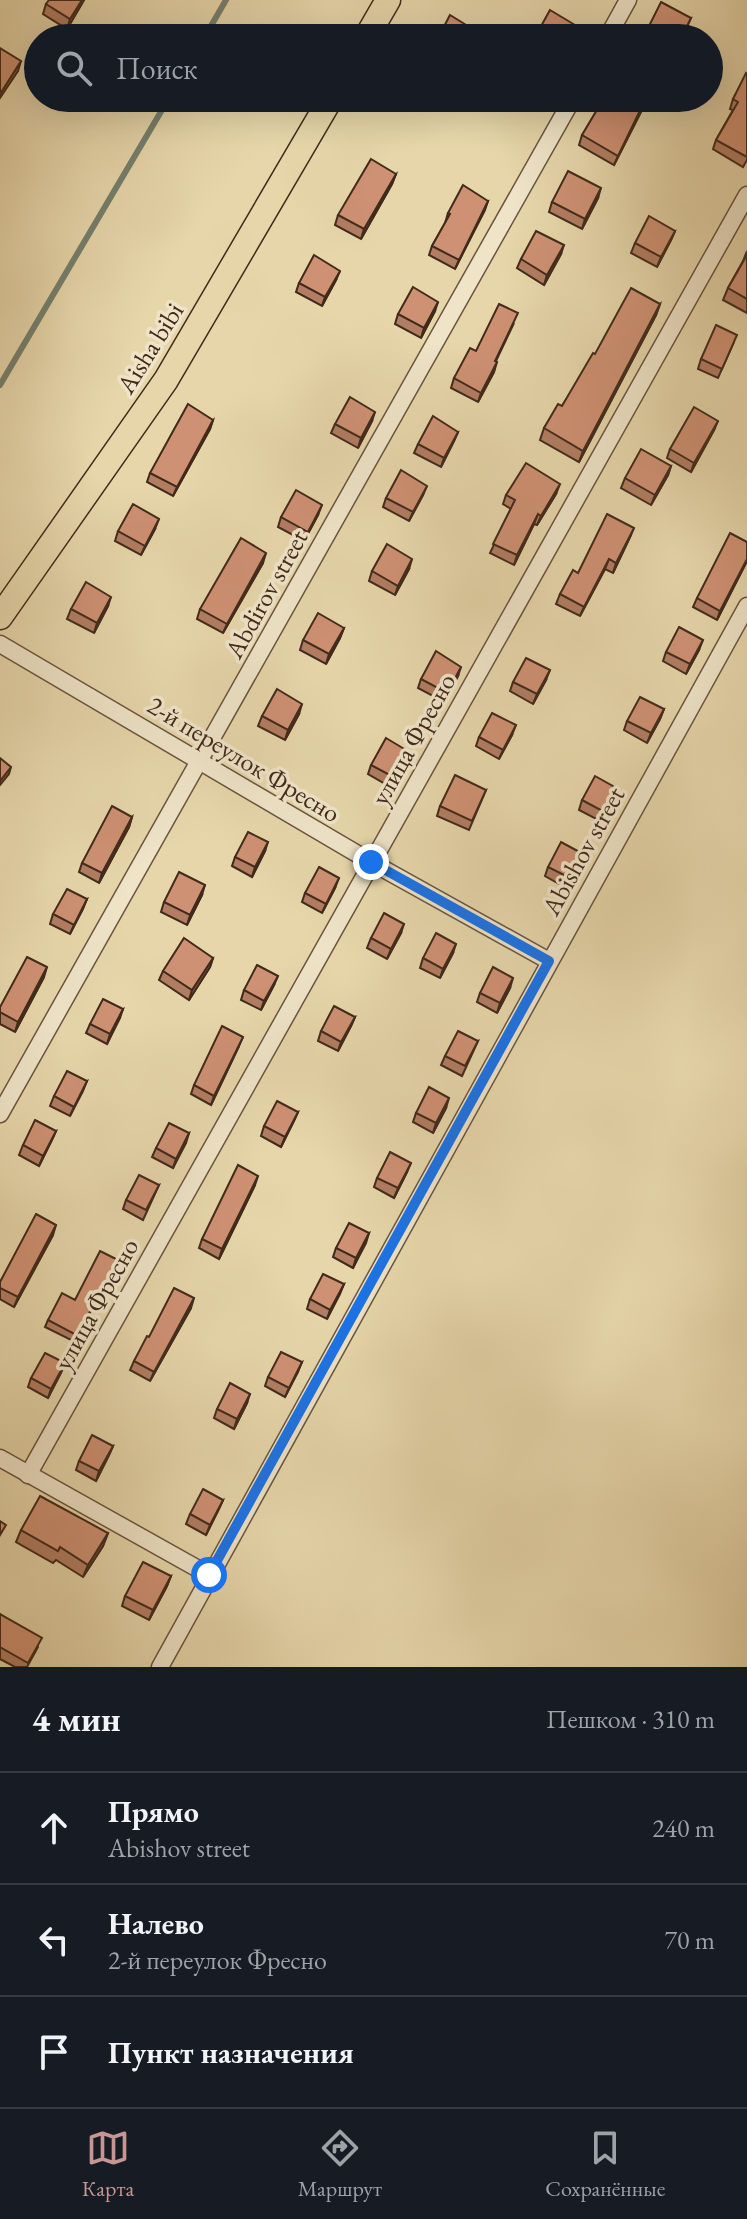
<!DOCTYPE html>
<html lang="ru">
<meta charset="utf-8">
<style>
:root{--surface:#171b24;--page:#242831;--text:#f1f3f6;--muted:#9ea1a6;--line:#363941;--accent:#c59692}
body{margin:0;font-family:"EB Garamond",serif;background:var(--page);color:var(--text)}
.stop{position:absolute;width:24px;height:24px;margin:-18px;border:6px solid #1a73e8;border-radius:50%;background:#fff}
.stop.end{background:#1a73e8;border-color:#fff;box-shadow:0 2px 8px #0008}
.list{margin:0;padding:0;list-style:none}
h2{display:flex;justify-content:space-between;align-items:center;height:104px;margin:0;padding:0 32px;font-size:34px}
h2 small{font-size:26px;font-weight:400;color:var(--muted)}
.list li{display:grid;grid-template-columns:52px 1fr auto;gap:24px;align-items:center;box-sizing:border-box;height:112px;padding:0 32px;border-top:2px solid var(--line)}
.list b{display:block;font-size:30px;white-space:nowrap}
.list p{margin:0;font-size:26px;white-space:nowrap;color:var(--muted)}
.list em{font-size:26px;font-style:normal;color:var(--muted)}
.icon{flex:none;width:44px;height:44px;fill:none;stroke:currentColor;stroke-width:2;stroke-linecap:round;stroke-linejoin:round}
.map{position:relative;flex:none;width:747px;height:1667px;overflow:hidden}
.search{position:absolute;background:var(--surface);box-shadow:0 8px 32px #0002;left:24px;right:24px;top:24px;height:88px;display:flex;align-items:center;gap:20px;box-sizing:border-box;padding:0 28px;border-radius:44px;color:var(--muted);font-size:30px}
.sheet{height:440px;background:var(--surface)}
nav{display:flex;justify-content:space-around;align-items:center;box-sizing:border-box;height:112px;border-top:2px solid var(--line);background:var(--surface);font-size:22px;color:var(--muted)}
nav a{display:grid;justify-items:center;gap:4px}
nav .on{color:var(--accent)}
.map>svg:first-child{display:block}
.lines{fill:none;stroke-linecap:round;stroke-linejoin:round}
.stream{stroke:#75806e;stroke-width:6}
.minor-casing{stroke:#6b553f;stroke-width:19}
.primary-casing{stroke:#422a1b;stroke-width:27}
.minor{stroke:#efe4c8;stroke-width:16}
.primary{stroke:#e6d6aa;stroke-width:24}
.wall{fill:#b17d63;stroke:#422a1b;stroke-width:2}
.shaded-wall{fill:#906650;stroke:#422a1b;stroke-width:2}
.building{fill:#ce9173;stroke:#422a1b;stroke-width:2}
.route{stroke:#1a73e8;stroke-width:10}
.labels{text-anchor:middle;stroke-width:7;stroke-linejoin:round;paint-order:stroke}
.street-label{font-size:26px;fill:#422a1b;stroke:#efe4c8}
</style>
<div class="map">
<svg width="747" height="1667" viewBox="0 0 747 1667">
<rect width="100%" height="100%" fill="#e6d6aa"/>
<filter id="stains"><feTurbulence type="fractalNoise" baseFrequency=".0025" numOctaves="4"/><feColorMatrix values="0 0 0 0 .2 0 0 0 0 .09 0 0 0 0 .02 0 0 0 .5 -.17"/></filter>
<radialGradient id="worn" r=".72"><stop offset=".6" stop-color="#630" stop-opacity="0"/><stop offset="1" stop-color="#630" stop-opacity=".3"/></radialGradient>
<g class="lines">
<g class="stream">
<path d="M204,38L226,0"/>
<path d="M0,385L169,98"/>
</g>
<defs>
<g id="minor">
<path d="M607,38L628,0"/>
<path d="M0,644L371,862L549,961"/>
<path d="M0,1114L573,98"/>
<path d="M0,1458L209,1575"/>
<path d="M28,1475L747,195"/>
<path d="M160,1667L747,606"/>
</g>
<g id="primary">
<path d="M366,38L388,0"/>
<path d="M0,617L166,380L331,98"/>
</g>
</defs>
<use href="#minor" class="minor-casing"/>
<use href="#primary" class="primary-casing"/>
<use href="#minor" class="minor"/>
<use href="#primary" class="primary"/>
</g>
<g class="wall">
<path d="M84,0L67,29L43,14L46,4Z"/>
<path d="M691,18L682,38H644L647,30Z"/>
<path d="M747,74V160L743,167L713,149L716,140L733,110L730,109L733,99Z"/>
<path d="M648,98L614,165L579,145L582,135Z"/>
<path d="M396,174L392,184L361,239L335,225L338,215Z"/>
<path d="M598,198L582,229L549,212L552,202Z"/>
<path d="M488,201L455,269L429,255L432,246L445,223L448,213Z"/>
<path d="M675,231L671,240L657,267L631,253L635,243Z"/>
<path d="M747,251V313L723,300L728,288L743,261Z"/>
<path d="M561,254L544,285L517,268L521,259Z"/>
<path d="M336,280L322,306L296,292L299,283Z"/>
<path d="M660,304L656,315L579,462L540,440L544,428L562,406L595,354Z"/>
<path d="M435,311L421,338L395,324L398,314Z"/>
<path d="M514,323L496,361L494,372L478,402L451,388L454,378L476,351Z"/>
<path d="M733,344L718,378L698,369L701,359Z"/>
<path d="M213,420L210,429L173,496L147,482L150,473Z"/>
<path d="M372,421L358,448L331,433L335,424Z"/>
<path d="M714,430L691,472L667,458L670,449Z"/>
<path d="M458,432L454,441L441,467L414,453L418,444Z"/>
<path d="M671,466L668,475L651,505L621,488L625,478Z"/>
<path d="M556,494L537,525L534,524L514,565L490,553L511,509L503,504L506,495Z"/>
<path d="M423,495L409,521L383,507L386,498Z"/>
<path d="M318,515L304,541L278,527L281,517Z"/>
<path d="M155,529L141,555L115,541L118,531Z"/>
<path d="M630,537L613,573L605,569L580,616L556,604L560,594L578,573Z"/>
<path d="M747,542V561L717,620L693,607L697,598Z"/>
<path d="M263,563L223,633L197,619L200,609Z"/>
<path d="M409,569L395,595L369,581L372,571Z"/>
<path d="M108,606L94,633L67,619L71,609Z"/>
<path d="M344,628L340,638L326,664L300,650L303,640Z"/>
<path d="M699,650L686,674L663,661L666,652Z"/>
<path d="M458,676L444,702L418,688L421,679Z"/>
<path d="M546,680L533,704L510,691L513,682Z"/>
<path d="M664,709L660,719L647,743L624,730L627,721Z"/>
<path d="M299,714L285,740L258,726L262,716Z"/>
<path d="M512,735L499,759L476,746L479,737Z"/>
<path d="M408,762L394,789L368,774L371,765Z"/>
<path d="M486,790L469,830L437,816L440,806Z"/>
<path d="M615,798L602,822L579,810L582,800Z"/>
<path d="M132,817L129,827L99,883L79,872L82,863Z"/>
<path d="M265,851L252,877L232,866L235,857Z"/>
<path d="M582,865L568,889L545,876L548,867Z"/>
<path d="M335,888L322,913L302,902L305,893Z"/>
<path d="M202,895L187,925L161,912L164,902Z"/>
<path d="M87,899L70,934L50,924L53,914Z"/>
<path d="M401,933L387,959L367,948L371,938Z"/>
<path d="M453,953L440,978L420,968L423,958Z"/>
<path d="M213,958L210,967L189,1000L159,980L163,971Z"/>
<path d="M44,977L15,1032L0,1024V1007Z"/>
<path d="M274,985L261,1010L241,1000L244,990Z"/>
<path d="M510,988L497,1013L477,1002L480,993Z"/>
<path d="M123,1009L107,1044L86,1033L90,1024Z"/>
<path d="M355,1017L351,1026L338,1051L318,1041L321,1031Z"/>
<path d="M478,1041L462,1076L441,1065L445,1056Z"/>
<path d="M239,1046L211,1105L191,1094L194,1085Z"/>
<path d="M87,1081L70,1116L50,1106L54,1096Z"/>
<path d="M446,1108L433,1133L413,1122L416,1113Z"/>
<path d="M298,1112L281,1147L261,1136L264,1126Z"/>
<path d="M56,1131L39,1166L19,1155L23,1145Z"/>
<path d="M189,1133L173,1168L152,1157L156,1148Z"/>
<path d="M407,1172L394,1198L374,1187L377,1178Z"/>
<path d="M159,1185L143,1220L123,1209L126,1200Z"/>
<path d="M255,1185L219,1259L199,1248L202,1239Z"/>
<path d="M369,1233L353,1268L333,1257L336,1248Z"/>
<path d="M53,1235L14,1307L0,1299V1282Z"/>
<path d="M117,1268L104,1293L101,1291L75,1342L45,1327L48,1320Z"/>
<path d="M344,1284L327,1319L307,1309L310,1299Z"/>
<path d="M191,1308L150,1381L130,1370L134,1361L149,1337Z"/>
<path d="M302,1362L285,1397L265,1386L268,1377Z"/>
<path d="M65,1363L48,1398L28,1387L31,1378Z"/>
<path d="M247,1403L234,1429L214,1418L217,1409Z"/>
<path d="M113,1446L109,1455L96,1481L76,1470L79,1461Z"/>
<path d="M223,1500L206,1535L186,1524L190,1514Z"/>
<path d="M21,1530L108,1533L103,1546L83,1577L56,1560L53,1563L16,1542Z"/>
<path d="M171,1576L167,1586L149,1620L122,1606L125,1596Z"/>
<path d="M0,1614L38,1647L27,1667H15L0,1659Z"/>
</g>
<g class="shaded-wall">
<path d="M82,0H84L67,29L70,19Z"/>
<path d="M21,61L18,71L0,98V94Z"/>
<path d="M646,98H648L614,165L618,156Z"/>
<path d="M396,174L392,184L361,239L364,229Z"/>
<path d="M601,188L598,198L582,229L585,219Z"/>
<path d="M488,201L485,210L455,269L459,260Z"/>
<path d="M675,231L671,240L657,267L661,257Z"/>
<path d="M564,245L561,254L544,285L547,275Z"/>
<path d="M340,271L336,280L322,306L325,297Z"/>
<path d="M438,302L435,311L421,338L424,328Z"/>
<path d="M660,304L656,315L579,462L583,451Z"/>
<path d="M497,362L494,372L478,402L481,393Z"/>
<path d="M375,412L372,421L358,448L361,438Z"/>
<path d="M213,420L210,429L173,496L177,487Z"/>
<path d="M718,421L714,430L691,472L694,463Z"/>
<path d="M458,432L454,441L441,467L444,458Z"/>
<path d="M671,466L668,475L651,505L655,495Z"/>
<path d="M560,484L556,494L537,525L541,516Z"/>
<path d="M427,486L423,495L409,521L413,512Z"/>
<path d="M322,505L318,515L304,541L308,532Z"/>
<path d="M538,514L534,524L514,565L517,555Z"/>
<path d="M159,519L155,529L141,555L145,546Z"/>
<path d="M634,528L630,537L613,573L616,563Z"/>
<path d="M266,553L263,563L223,633L227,624Z"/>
<path d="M412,559L409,569L395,595L398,586Z"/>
<path d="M609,559L605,569L580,616L584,607Z"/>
<path d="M747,559V561L717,620L720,611Z"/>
<path d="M111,597L108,606L94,633L97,623Z"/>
<path d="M344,628L340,638L326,664L329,654Z"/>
<path d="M703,640L699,650L686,674L690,664Z"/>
<path d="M461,667L458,676L444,702L447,693Z"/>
<path d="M550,670L546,680L533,704L537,694Z"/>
<path d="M302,704L299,714L285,740L288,730Z"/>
<path d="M664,709L660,719L647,743L651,733Z"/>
<path d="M516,725L512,735L499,759L503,750Z"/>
<path d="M411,753L408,762L394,789L397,779Z"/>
<path d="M11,767L9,774L0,785V781Z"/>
<path d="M618,789L615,798L602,822L606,813Z"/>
<path d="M132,817L129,827L99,883L102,873Z"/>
<path d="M268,842L265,851L252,877L255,867Z"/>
<path d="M585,855L582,865L568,889L572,879Z"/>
<path d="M339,878L335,888L322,913L326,904Z"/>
<path d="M205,885L202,895L187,925L190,915Z"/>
<path d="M87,899L83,909L70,934L74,925Z"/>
<path d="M404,924L401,933L387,959L391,949Z"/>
<path d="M456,944L453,953L440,978L443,969Z"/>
<path d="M213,958L210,967L189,1000L192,990Z"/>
<path d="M47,967L44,977L15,1032L18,1022Z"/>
<path d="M278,976L274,985L261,1010L264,1001Z"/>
<path d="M513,978L510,988L497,1013L500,1003Z"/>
<path d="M123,1009L120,1018L107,1044L110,1034Z"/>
<path d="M355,1017L351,1026L338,1051L341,1042Z"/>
<path d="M243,1037L239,1046L211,1105L214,1096Z"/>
<path d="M87,1081L83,1091L70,1116L74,1107Z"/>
<path d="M449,1098L446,1108L433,1133L436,1123Z"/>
<path d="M298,1112L294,1121L281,1147L285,1137Z"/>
<path d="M56,1131L52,1140L39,1166L43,1156Z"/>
<path d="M189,1133L186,1143L173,1168L176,1159Z"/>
<path d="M411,1163L407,1172L394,1198L398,1188Z"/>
<path d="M258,1176L255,1185L219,1259L222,1249Z"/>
<path d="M56,1225L53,1235L14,1307L18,1297Z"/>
<path d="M369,1233L366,1243L353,1268L356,1258Z"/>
<path d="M344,1284L340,1294L327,1319L330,1310Z"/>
<path d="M194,1298L191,1308L150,1381L154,1372Z"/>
<path d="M302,1362L298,1372L285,1397L289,1388Z"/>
<path d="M65,1363L61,1373L48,1398L51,1389Z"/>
<path d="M250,1394L247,1403L234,1429L237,1419Z"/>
<path d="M113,1446L109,1455L96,1481L99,1471Z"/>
<path d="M223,1500L219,1509L206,1535L210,1525Z"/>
<path d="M108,1533L103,1546L83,1577L88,1565Z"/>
<path d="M171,1576L167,1586L149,1620L153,1610Z"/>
</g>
<g class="building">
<path d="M49,0H82L70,19L46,4Z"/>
<path d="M661,2L691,18L681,38H662L647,30Z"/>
<path d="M550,10L575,25L568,38H537L535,37Z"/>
<path d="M450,15L476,31L472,38H438Z"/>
<path d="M0,48L21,61L0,94Z"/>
<path d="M746,73L747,74V157L716,140L738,102L733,99Z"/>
<path d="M604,98H646L618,156L582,135Z"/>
<path d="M371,159L396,174L364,229L338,215Z"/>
<path d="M568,171L601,188L585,219L552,202Z"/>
<path d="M463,185L488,201L459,260L432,246L450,214L448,213Z"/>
<path d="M649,216L675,231L661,257L635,243Z"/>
<path d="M536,231L564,245L547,275L521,259Z"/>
<path d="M314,255L340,271L325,297L299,283Z"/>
<path d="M747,255V299L728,288Z"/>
<path d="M413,287L438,302L424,328L398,314Z"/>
<path d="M631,288L660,304L583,451L544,428L558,404L562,406L593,353L595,354Z"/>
<path d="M499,304L518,313L495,361L497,362L481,393L454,378L470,348L476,351Z"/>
<path d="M716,325L737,335L722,369L701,359Z"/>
<path d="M350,397L375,412L361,438L335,424Z"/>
<path d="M188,404L213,420L177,487L150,473Z"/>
<path d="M694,407L718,421L694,463L670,449Z"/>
<path d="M433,416L458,432L444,458L418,444Z"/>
<path d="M641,449L671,466L655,495L625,478Z"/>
<path d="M526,463L560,484L541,516L538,514L517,555L493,544L515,500L506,495Z"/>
<path d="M401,470L427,486L413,512L386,498Z"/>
<path d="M296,490L322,505L308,532L281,517Z"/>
<path d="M133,504L159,519L145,546L118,531Z"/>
<path d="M607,514L634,528L616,563L609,559L584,607L560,594L573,570L578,573Z"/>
<path d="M730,533L747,542V559L720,611L697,598Z"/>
<path d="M241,538L266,553L227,624L200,609Z"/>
<path d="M387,544L412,559L398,586L372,571Z"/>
<path d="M86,582L111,597L97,623L71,609Z"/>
<path d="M318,613L344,628L329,654L303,640Z"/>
<path d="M679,627L703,640L690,664L666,652Z"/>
<path d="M436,651L461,667L447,693L421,679Z"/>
<path d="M526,658L550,670L537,694L513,682Z"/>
<path d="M277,689L302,704L288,730L262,716Z"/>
<path d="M640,697L664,709L651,733L627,721Z"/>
<path d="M492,713L516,725L503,750L479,737Z"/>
<path d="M386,738L411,753L397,779L371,765Z"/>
<path d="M0,758L11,767L0,781Z"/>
<path d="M455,775L486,790L472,821L440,806Z"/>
<path d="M595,776L618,789L606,813L582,800Z"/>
<path d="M112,806L132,817L102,873L82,863Z"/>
<path d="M248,832L268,842L255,867L235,857Z"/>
<path d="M561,842L585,855L572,879L548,867Z"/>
<path d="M319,867L339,878L326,904L305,893Z"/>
<path d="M179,872L205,885L190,915L164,902Z"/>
<path d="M67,889L87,899L74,925L53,914Z"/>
<path d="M384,913L404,924L391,949L371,938Z"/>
<path d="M436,933L456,944L443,969L423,958Z"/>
<path d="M184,938L213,958L192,990L163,971Z"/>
<path d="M27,957L47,967L18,1022L0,1012V1007Z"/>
<path d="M257,965L278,976L264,1001L244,990Z"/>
<path d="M493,967L513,978L500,1003L480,993Z"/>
<path d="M103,999L123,1009L110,1034L90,1024Z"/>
<path d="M334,1006L355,1017L341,1042L321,1031Z"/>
<path d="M222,1026L243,1037L214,1096L194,1085Z"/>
<path d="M458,1031L478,1041L465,1066L445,1056Z"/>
<path d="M67,1071L87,1081L74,1107L54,1096Z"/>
<path d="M429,1087L449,1098L436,1123L416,1113Z"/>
<path d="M277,1101L298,1112L285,1137L264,1126Z"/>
<path d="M35,1120L56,1131L43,1156L23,1145Z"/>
<path d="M169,1123L189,1133L176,1159L156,1148Z"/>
<path d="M390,1152L411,1163L398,1188L377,1178Z"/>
<path d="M238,1165L258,1176L222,1249L202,1239Z"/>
<path d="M139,1175L159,1185L146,1210L126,1200Z"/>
<path d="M36,1214L56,1225L18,1297L0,1288V1282Z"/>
<path d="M349,1223L369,1233L356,1258L336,1248Z"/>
<path d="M100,1251L120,1261L107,1287L103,1285L78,1336L48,1320L62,1293L75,1300Z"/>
<path d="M323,1274L344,1284L330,1310L310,1299Z"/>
<path d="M174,1288L194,1298L154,1372L134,1361L147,1336L149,1337Z"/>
<path d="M281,1352L302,1362L289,1388L268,1377Z"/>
<path d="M45,1353L65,1363L51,1389L31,1378Z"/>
<path d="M230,1383L250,1394L237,1419L217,1409Z"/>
<path d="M92,1435L113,1446L99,1471L79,1461Z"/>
<path d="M203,1489L223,1500L210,1525L190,1514Z"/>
<path d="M40,1496L108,1533L88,1565L60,1547L58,1551L21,1530Z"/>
<path d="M0,1521L6,1525L0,1535Z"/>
<path d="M143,1562L171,1576L153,1610L125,1596Z"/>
<path d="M0,1614L42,1638L28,1663L0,1647Z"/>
</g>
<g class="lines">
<path class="route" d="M209,1575L549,961L371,862"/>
</g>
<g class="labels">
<g class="street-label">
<text transform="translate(150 348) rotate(-58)" y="9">Aisha bibi</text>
<text transform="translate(266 594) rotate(-61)" y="9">Abdirov street</text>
<text transform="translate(413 739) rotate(-61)" y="9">улица Фресно</text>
<text transform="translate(244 759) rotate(31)" y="9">2-й переулок Фресно</text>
<text transform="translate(583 851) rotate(-61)" y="9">Abishov street</text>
<text transform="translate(96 1304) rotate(-61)" y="9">улица Фресно</text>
</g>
</g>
<rect width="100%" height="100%" filter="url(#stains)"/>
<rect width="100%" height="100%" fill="url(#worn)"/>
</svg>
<div class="stop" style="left:209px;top:1575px"></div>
<div class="stop end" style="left:371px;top:862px"></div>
<div class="search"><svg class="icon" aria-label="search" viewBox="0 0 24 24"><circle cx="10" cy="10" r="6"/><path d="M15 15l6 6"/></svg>Поиск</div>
</div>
<section class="sheet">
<h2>4 мин<small>Пешком · 310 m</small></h2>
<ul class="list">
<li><svg class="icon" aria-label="ahead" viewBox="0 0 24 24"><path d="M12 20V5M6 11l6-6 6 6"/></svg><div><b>Прямо</b><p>Abishov street</p></div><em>240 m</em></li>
<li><svg class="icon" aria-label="left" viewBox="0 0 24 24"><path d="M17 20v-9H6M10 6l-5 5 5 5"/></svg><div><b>Налево</b><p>2-й переулок Фресно</p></div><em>70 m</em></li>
<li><svg class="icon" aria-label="arrive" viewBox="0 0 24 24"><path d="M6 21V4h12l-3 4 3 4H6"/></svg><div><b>Пункт назначения</b></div></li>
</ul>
</section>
<nav>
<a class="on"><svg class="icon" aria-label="map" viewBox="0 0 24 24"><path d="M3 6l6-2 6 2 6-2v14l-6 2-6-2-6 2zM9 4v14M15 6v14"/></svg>Карта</a>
<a><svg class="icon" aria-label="directions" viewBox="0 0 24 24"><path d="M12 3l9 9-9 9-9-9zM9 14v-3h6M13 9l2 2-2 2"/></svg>Маршрут</a>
<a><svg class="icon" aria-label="saved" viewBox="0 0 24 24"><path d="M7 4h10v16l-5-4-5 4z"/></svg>Сохранённые</a>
</nav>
